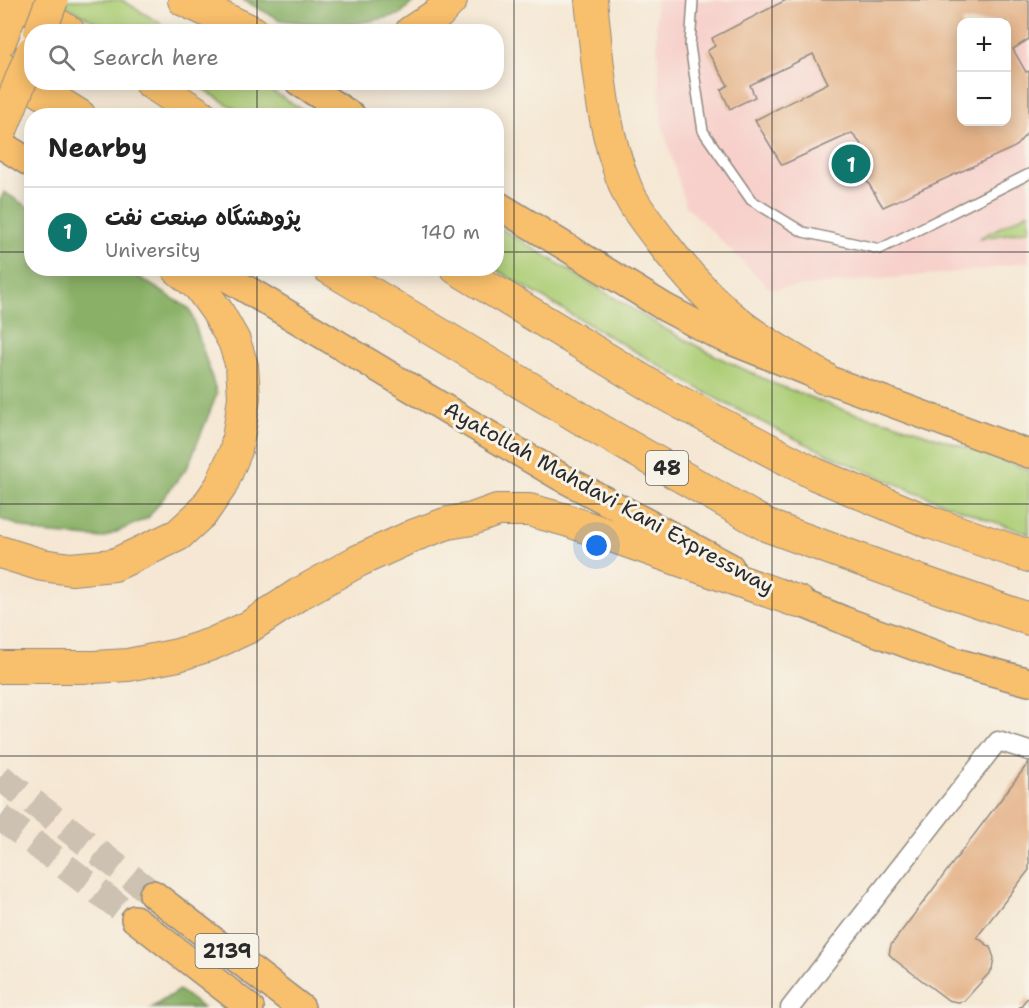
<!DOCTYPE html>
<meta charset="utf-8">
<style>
:root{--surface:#fff;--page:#f6f6f6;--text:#222;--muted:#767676;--line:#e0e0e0;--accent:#0f766e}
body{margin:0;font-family:"Shantell Sans","Playpen Sans Arabic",sans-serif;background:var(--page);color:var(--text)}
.controls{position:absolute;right:18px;top:18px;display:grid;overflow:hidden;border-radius:12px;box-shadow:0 3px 15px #0003}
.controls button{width:54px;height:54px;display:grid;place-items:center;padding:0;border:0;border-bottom:2px solid var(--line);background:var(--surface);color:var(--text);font:30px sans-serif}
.you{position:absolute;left:597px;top:546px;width:21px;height:21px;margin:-15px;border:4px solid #fff;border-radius:50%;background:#1a73e8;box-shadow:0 0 0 9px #1a73e833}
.badge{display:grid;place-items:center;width:39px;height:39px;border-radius:50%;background:var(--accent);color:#fff;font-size:20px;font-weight:700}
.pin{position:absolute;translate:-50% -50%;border:3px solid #fff;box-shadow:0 2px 6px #0006}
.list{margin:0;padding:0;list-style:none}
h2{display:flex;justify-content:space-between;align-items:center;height:78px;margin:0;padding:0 24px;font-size:26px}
h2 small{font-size:20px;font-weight:400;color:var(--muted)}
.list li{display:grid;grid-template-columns:39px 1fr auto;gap:18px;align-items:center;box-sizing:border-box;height:90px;padding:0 24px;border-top:2px solid var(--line)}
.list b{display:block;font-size:22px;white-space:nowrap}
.list p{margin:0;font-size:20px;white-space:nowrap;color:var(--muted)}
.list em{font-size:20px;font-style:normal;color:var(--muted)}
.icon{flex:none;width:33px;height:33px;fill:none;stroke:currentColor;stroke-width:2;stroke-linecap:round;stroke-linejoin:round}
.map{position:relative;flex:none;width:1029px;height:1008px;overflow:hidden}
.search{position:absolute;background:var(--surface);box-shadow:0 3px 15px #0003;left:24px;top:24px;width:480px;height:66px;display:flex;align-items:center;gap:15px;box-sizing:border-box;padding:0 21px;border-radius:24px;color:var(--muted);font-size:22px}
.panel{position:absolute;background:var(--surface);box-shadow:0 3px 15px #0003;left:24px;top:108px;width:480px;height:168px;border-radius:24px}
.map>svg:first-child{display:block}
.built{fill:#f7d0cb;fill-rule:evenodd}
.green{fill:#accd75;stroke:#6c7c50;stroke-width:1.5}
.forest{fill:#89b066;stroke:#5a6e48;stroke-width:1.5}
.building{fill:#e4b288;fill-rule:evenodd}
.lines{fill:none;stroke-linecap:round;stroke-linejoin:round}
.primary-tunnel{stroke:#cdc1b1;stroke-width:27;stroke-dasharray:27 14;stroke-linecap:butt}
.lane-casing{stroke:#90897f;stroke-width:12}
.street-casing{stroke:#90897f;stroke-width:21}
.primary-casing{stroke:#90897f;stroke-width:30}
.highway-casing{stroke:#90897f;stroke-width:34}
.lane{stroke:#fff;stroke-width:9}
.street{stroke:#fff;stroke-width:18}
.primary{stroke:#f8bf6c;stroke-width:27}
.highway{stroke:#f8bf6c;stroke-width:32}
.highway-bridge-casing{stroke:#90897f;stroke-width:34;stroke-linecap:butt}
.highway-bridge{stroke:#f8bf6c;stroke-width:32}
.grid{fill:none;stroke:#2b2b2b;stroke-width:1.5;stroke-opacity:0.55}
.labels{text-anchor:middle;stroke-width:6;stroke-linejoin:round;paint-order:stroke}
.shield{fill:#f7f3e8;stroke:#686764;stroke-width:1.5}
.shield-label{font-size:20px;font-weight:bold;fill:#2b2b2b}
.street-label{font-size:21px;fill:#2b2b2b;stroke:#f7f3e8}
</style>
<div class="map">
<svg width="1029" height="1008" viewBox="0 0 1029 1008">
<rect width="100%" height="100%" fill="#f7f3e8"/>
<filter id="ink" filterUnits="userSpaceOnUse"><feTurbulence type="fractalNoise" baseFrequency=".0167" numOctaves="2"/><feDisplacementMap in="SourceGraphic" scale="12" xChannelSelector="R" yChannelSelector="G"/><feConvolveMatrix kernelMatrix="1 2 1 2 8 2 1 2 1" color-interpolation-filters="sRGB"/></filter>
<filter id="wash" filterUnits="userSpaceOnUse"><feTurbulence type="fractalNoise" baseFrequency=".008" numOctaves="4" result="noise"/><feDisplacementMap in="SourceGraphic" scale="24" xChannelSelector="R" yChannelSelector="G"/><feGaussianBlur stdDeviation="1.35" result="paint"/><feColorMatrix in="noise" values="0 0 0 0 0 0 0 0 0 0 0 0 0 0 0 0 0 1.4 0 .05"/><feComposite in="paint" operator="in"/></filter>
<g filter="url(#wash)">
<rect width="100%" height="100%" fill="#f5e7d3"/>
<path class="built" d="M655,0H1029V261L981,270L770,289L686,206L661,121ZM962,22H1006V122H962Z"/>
<g class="green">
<path d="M64,0H122L173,31H111L63,4Z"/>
<path d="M193,83H258L312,115H245Z"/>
<path d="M1029,212V230L978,239Z"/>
<path d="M497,226L665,329L718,357L775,384L849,412L891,422L982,453L1029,470V534C922,498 819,453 719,400C697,388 674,374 652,361C599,331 547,300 495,269L496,268Z"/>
</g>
<g class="forest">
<path d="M243,0H415L399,15L341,27L280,20Z"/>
<path d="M4,192L31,209L32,268L126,269L190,309L217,394L188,466L148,518L103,538L41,533L0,519V201Z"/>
<path d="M179,990L203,1008H151Z"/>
</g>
<g id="blocks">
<g class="building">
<path d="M786,0H1029V39L1013,49L1026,72L1029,71V131L1015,147L883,207L854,160L868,153L852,133L782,165L755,120L828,83L813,54L750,85L755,97L730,109L721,90L728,85L707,51L715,46L712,38ZM962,22H1006V122H962Z"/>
<path d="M1029,762V870L977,937L990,947L994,958L992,970L964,1001L957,1002L948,1000L895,960L889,954L891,945Z"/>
<path d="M1029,996V1008H1019Z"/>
</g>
</g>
</g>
<g filter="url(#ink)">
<use href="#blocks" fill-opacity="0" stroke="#90897f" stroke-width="1.5"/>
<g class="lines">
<g class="primary-tunnel">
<path d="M0,777L153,894"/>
<path d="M0,817L135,919"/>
</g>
<defs>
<path id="lane" d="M693,0L690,46L703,131L751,200L803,232L880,249L1029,174"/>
<path id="street" d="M790,1008L998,741L1029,751"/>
<g id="primary">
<path d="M299,82L352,116"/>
<path d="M0,144L32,164"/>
<path d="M496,204L666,308L719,336L824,378L1029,454"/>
<path d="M211,268L476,427L561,477L730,567"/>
<path d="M780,593L799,602L843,620L956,662L1029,682"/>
<path d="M153,894L301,1008"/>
<path d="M135,919L250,1008"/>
</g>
<g id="highway">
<path d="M19,0L69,32"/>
<path d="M184,0L253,32"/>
<path d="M591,0C598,64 601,128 626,188C634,207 649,225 661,241C685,273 711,302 743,327C768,346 797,361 824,378"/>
<path d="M411,32L438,14L451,0"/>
<path d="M0,41L16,0"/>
<path d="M0,66L80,116"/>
<path d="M150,82L202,116"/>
<path d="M329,268L602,431L768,526L908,577L1029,619"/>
<path d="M456,268L668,396L815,474L932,523L1029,556"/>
<path d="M0,552L42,565L71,569L114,565L178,535L203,512L221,486L236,450L241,420L244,397L242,366L234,341L217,311L199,286L177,268"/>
<path d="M0,667H94L128,665L178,655L212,644L249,627L299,594L358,561L415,535L448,523L472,519L497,510H529L566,520L799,602"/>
</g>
</defs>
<use href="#lane" class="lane-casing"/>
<use href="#street" class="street-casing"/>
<use href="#primary" class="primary-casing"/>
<use href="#highway" class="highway-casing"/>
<use href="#lane" class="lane"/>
<use href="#street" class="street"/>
<use href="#primary" class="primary"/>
<use href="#highway" class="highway"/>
<defs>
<g id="highway-bridge">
<path d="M40,32L52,0"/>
<path d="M0,133L32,52"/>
</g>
</defs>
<use href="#highway-bridge" class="highway-bridge-casing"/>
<use href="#highway-bridge" class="highway-bridge"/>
</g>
</g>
<path class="grid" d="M257,0V32M514,0V1008M772,0V1008M257,82V116M0,252H32M496,252H1029M257,268V1008M0,504H1029M0,756H1029"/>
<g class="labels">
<g class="shield">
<rect x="646" y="451" width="42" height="34" rx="4.5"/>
<rect x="195.5" y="934" width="63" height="34" rx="4.5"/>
</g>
<g class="shield-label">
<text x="667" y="475">48</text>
<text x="227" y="958">2139</text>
</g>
<g class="street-label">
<text transform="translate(609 498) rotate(29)" y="7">Ayatollah Mahdavi Kani Expressway</text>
</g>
</g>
</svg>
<div class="controls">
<button>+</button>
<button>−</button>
</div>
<div class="you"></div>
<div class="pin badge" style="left:851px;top:164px">1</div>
<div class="search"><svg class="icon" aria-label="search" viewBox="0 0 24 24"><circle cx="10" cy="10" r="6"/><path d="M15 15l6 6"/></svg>Search here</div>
<section class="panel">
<h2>Nearby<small></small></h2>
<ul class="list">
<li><span class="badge">1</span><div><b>پژوهشگاه صنعت نفت</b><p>University</p></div><em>140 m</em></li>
</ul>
</section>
</div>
